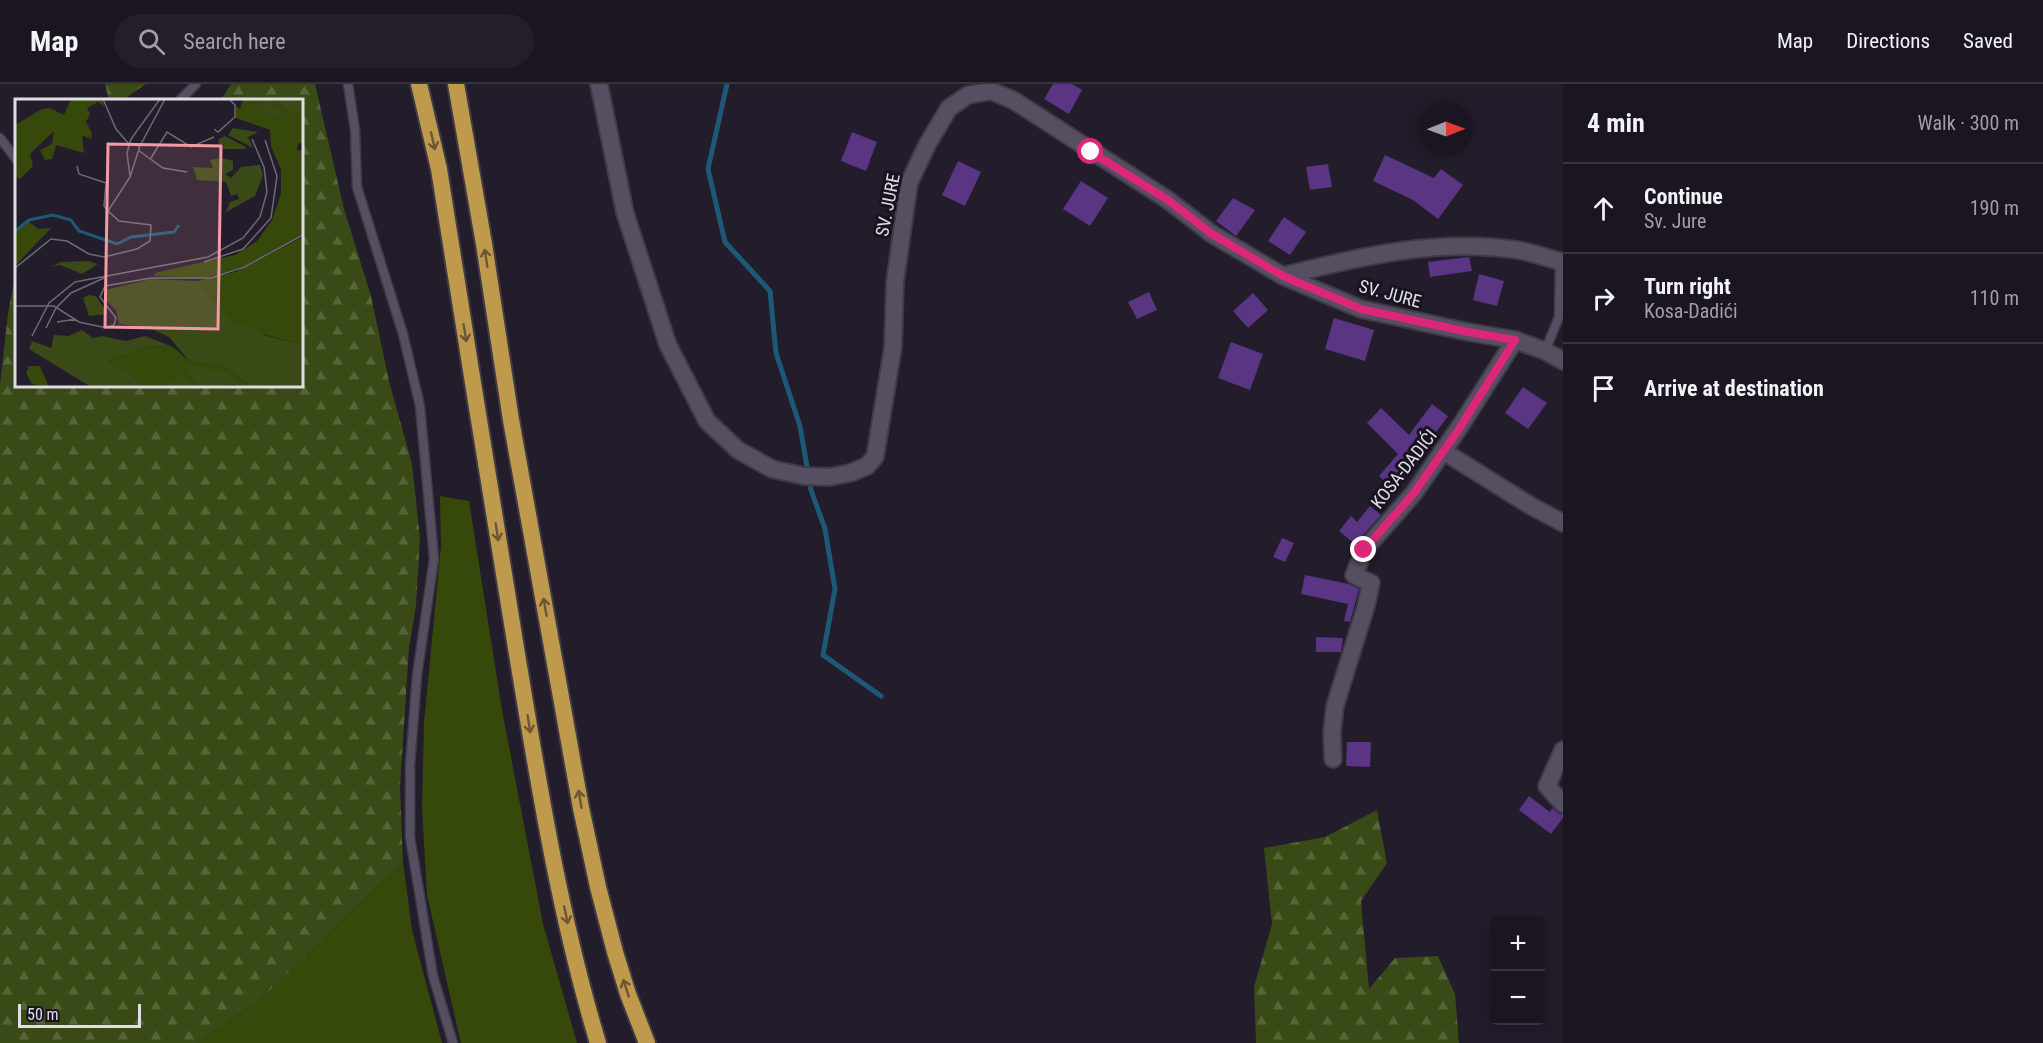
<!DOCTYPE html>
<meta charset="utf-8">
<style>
:root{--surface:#1a1520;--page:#231e29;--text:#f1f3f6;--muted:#9f9fa5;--line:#38343e}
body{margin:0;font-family:"Roboto Condensed",sans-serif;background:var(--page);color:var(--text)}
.controls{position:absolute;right:18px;bottom:18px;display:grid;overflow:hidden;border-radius:6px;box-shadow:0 3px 15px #0003}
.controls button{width:54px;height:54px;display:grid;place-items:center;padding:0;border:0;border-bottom:2px solid var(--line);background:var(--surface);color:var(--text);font:30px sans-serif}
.compass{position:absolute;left:1419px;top:18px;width:54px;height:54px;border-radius:50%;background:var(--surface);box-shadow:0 3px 15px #0003;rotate:89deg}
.scale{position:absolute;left:18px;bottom:15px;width:123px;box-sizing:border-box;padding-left:6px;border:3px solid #e0dde7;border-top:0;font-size:16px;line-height:21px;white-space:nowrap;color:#e0dde7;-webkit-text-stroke:4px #181321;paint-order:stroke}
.stop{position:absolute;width:18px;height:18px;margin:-14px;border:4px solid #db2777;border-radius:50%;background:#fff}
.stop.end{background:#db2777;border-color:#fff;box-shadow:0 2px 6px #0008}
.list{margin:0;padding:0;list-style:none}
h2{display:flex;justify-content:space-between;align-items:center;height:78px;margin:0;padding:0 24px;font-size:26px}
h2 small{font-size:20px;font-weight:400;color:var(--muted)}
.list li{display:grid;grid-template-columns:39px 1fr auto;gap:18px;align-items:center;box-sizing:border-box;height:90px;padding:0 24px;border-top:2px solid var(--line)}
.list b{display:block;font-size:22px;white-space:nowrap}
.list p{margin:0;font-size:20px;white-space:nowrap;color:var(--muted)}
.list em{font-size:20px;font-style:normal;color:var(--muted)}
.icon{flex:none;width:33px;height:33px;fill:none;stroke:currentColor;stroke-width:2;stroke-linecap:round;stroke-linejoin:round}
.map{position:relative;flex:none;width:1563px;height:959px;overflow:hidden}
header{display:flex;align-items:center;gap:36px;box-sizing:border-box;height:84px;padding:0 30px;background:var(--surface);border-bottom:2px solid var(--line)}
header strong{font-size:28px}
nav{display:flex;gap:33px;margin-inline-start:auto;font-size:21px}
.search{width:420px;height:54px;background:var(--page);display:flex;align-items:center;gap:15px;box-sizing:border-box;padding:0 21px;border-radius:33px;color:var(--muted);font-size:22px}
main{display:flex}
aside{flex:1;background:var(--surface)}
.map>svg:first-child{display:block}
.green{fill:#36490a}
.forest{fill:url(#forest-firs)}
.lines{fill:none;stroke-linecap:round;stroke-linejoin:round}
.stream{stroke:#1d5977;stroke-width:5}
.building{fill:#593584}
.service-casing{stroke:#3e3a46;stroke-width:11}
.minor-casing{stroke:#3e3a46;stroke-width:20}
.tertiary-casing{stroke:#3e3a46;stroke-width:20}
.trunk-casing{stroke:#3e3a46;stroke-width:20}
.service{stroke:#554f61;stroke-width:8}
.minor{stroke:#554f61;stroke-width:16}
.tertiary{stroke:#554f61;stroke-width:16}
.trunk{stroke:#c09a4c;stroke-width:16}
.oneway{stroke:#6c5636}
.route{stroke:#db2777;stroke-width:8}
.labels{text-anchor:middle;stroke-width:6;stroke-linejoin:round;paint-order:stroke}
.street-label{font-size:18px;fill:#e0dde7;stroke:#181321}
.inset-river{fill:none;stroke:#1d5977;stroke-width:3}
.inset-road{fill:none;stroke:#6e6976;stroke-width:1.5}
.view{fill:#f49aa5;fill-opacity:0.15;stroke:#f49aa5;stroke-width:3}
.inset-edge{fill:none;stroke:#e0dde7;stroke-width:3}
</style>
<header>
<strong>Map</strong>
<div class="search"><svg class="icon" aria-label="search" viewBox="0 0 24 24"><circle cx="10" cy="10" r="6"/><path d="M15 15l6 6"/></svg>Search here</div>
<nav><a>Map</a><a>Directions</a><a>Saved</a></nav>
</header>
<main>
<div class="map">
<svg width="1563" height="959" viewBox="0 0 1563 959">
<defs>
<pattern id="forest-firs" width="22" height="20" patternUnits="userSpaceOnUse" patternTransform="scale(1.5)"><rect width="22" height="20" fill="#394a17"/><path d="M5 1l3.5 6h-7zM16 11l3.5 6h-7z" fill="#556439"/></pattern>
</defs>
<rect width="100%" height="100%" fill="#221c2b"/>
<g class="green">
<path d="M440,412L469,417L502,626L543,840L577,959H461L459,951L427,811L422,724L424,639L441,462Z"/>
<path d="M403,778L412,846L442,959H199L265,911Z"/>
</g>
<g class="forest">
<path d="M105,0H146L123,16H109Z"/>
<path d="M231,0H315L344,125L371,212L389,297L412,380L420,454L416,522L409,564L400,703L403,778L265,911L199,959H0V301L8,229L16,187V302H302V16H221Z"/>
<path d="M1377,726L1387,779L1361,817L1369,905L1395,874L1438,872L1455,910L1459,959H1256L1254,903L1272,840L1264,764L1325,753Z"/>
</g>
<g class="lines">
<path class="stream" d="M727,0L708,85L725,158L770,207L776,269L800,342L811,406L825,445L835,505L823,571L881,612"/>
</g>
<g class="building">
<path d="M1053,0H1072L1082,6L1069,30L1044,15Z"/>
<path d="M852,48L877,58L866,87L841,77Z"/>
<path d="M1385,71L1434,94L1441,85L1463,101L1438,135L1413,116L1373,97Z"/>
<path d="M958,77L981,88L965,122L942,111Z"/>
<path d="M1328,80L1332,103L1310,106L1306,83Z"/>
<path d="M1081,97L1108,114L1090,142L1063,125Z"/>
<path d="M1233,114L1255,126L1236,152L1216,137Z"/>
<path d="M1284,133L1306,148L1290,171L1268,157Z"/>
<path d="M1469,173L1472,187L1430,193L1428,178Z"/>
<path d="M1479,190L1504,197L1497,222L1473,216Z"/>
<path d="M1149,208L1157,226L1137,235L1128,218Z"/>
<path d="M1253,209L1268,226L1248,244L1233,227Z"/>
<path d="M1334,234L1374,246L1365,277L1325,265Z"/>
<path d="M1231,258L1263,270L1250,306L1218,294Z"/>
<path d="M1523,303L1547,319L1528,345L1505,329Z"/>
<path d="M1432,320L1448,332L1419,371L1422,374L1394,406L1379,392L1398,370L1367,339L1381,324L1409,351Z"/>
<path d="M1370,422L1381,431L1355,460L1339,447L1351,432L1357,438Z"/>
<path d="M1282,454L1294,459L1285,478L1273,473Z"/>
<path d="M1305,491L1349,500L1359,505L1350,538L1344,537L1348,520L1301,510Z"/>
<path d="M1316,553L1343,554L1341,568H1316Z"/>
<path d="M1347,658H1371L1370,683L1346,682Z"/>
<path d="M1529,712L1550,728L1552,724L1559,730H1563V734L1551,750L1519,726Z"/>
</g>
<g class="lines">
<defs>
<g id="service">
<path d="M348,0L355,46L357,103L403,250L420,322L434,475L417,591L410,682V753L433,892L453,959"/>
<path d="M180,16L196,0"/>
<path d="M0,54L16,75"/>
<path d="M1545,267L1559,233L1560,177"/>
</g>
<g id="minor">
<path d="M1283,192C1361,172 1443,153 1523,167C1537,170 1550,175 1563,178"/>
<path d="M1443,367L1531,422L1563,439"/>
<path d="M1563,666L1547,702L1563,720"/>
<path d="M1333,675L1332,648L1335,622L1366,522L1371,499L1354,491L1364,466L1414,409L1459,344L1515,256"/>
</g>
<path id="tertiary" d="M599,0L625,129L668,261L707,337L738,366L772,385L804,392L829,393L850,389L867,382L875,373L893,263L895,198L909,99L927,61L949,24L968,11L991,7L1013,16L1168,116L1212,150L1283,192L1361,225L1468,248L1515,256L1545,267L1563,277"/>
<g id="trunk">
<path d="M419,0L439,85C464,245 490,404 516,564C538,696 559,830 598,959"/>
<path d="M456,0L484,160L511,336L581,724L598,803L615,868L628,910L647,959"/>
</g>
</defs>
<use href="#service" class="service-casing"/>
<use href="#minor" class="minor-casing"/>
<use href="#tertiary" class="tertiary-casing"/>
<use href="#trunk" class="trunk-casing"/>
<use href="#service" class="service"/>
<use href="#minor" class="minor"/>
<use href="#tertiary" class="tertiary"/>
<use href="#trunk" class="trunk"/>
</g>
<defs><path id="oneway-shaft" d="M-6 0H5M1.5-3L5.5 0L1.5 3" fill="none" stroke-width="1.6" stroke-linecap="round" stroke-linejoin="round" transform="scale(1.5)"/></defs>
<g class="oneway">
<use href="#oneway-shaft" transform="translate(433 57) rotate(77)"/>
<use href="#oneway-shaft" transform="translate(486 174) rotate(-99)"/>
<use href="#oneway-shaft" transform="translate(465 249) rotate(81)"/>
<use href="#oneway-shaft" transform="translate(497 448) rotate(81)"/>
<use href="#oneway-shaft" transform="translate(545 523) rotate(-100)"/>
<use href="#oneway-shaft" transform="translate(529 640) rotate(81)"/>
<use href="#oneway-shaft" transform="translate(580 715) rotate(-100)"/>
<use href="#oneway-shaft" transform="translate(566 831) rotate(78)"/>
<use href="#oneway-shaft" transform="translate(626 904) rotate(-108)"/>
</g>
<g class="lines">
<path class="route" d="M1091,68L1168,116L1212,150L1283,192L1361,225L1468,248L1515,256L1459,345L1414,409L1364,466"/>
</g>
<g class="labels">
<g class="street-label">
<text transform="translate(888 121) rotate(-79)" y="6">SV. JURE</text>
<text transform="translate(1390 210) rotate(15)" y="6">SV. JURE</text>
<text transform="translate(1404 385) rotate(-52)" y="6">KOSA-DADIĆI</text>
</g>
</g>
<g transform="translate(15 15)">
<rect width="288" height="288" fill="#221c2b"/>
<path d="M56,0H87L89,7L83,3L72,9L75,15L71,23L77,34L76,40L67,36L69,54L41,46L37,60L30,61L25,51L37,45L39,32L15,55L18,67L5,80L0,77V26L27,10L35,9L49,16ZM228,0H243L250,15L265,18L266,13L254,6V0H259L273,13L288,17V45L283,44L282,51L288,52V135L231,166L203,176L186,179L139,177L140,174L220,156L242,142L257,121L266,95V71L256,47L255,31L221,19V7L225,10ZM13,122L23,130L36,129L0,167V133ZM288,138V246L221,228L182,182L220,173ZM134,247L158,248L174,262L209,267L237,288H222L215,277L180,268L186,288L152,283L151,288H130L113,272L93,262ZM14,267H25L34,288L17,285L11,274Z" fill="#36490a"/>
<path d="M243,0H254V6L267,13L265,18L250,15ZM259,0H288V17L273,13ZM218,29L243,33L233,38L238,49L213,36ZM210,37L231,48V50H207L209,45H203L204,40ZM207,59L218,62V71L210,75L216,79L226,68L234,67L245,66L248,76L240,97L211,113L215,103L224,100L222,95L216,97L211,83L182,81L178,68L198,69L195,61ZM73,162L83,165L67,175L45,166L36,168L46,163ZM136,180L182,182L221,227L234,225L249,236L288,246V288H237L209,267L174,262L154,238L134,229L104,225L101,211L89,200L90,191ZM74,196L81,197L93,215L74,217L68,199ZM67,231L78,239L87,237L111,242L130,237L158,248L134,247L93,262L113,272L130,288H76L14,250L17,242L36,249L39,236L54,237ZM172,266L212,273L224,286L186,288L173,274ZM162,278H170L180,288H151L152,283Z" fill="#394a17"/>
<path class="inset-river" d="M0,132L14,121L38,116L56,121L64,132L102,145L116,138L159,133L164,126"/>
<path class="inset-road" d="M88,0L101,30L114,45L125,47M199,30L203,33L220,18V6L214,0M123,51L148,69L172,73M136,59L152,33L176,48L199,38M62,67L64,75L91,84L89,107L93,112M115,77L112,54L116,40L145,0M189,163L228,150L256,119L262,77L250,41M0,169L36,140L52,142L74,155L89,158L122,150L135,142L136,126L104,122L93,112L115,78L125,47L150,0M0,207H39L64,223L92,229L99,226L101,219L85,198L90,187L136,179H196L229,168L288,136M42,223L61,220M31,229L41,209L56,194L89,179M17,237L34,204L60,183L193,158L228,139L245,118L252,93L249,68L237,40"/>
<path class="view" d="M93,45L206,47L203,230L90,228Z"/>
<rect width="288" height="288" class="inset-edge"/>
</g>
</svg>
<div class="controls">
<button>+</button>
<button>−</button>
</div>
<svg class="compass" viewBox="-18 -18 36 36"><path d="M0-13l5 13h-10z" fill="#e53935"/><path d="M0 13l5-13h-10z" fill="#9f9fa5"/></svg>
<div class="scale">50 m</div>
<div class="stop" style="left:1091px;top:68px"></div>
<div class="stop end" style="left:1364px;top:466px"></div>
</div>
<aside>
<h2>4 min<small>Walk · 300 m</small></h2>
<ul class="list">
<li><svg class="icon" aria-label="ahead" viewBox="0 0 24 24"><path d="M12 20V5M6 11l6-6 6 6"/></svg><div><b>Continue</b><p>Sv. Jure</p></div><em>190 m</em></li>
<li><svg class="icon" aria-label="right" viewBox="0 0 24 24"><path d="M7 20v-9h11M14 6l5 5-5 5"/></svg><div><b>Turn right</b><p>Kosa-Dadići</p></div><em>110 m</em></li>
<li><svg class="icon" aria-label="arrive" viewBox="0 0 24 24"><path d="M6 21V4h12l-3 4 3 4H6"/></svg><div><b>Arrive at destination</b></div></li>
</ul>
</aside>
</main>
